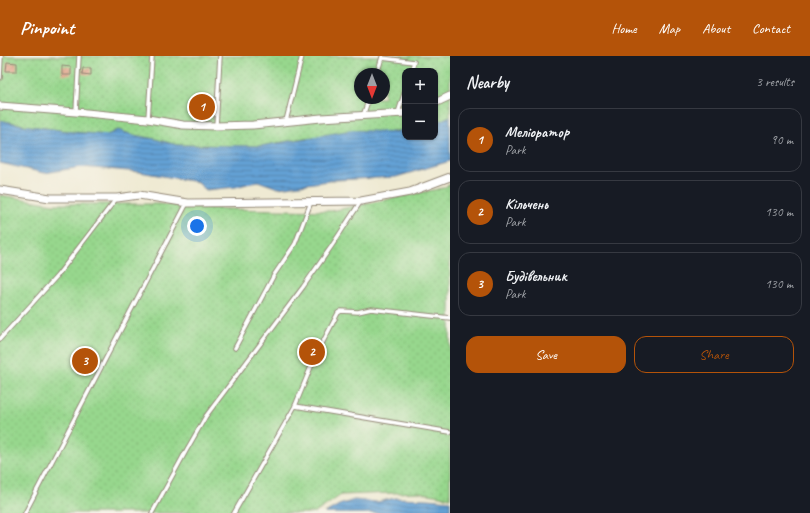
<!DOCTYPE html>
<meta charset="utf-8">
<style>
:root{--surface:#171b24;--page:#20242c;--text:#f1f3f6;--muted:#9ea1a6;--line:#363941;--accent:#b45309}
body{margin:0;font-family:Caveat,sans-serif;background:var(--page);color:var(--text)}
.controls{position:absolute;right:12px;top:12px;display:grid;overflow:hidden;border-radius:8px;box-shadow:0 1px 3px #0004}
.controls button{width:36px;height:36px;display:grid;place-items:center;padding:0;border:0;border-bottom:1px solid var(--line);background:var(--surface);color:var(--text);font:20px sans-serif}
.compass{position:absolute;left:354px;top:12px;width:36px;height:36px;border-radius:50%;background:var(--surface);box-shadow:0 1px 3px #0004;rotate:180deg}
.you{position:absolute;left:197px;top:170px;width:14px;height:14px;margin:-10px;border:3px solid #fff;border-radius:50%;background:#1a73e8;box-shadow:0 0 0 6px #1a73e833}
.badge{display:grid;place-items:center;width:26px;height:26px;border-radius:50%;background:var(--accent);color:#fff;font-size:13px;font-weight:700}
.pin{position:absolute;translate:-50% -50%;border:2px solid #fff;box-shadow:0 1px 4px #0006}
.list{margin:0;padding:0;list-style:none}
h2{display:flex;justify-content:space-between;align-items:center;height:52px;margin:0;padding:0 16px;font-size:17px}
h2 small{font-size:13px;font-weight:400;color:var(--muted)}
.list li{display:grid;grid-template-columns:26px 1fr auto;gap:12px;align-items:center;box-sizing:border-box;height:64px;margin:0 8px 8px;padding:0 8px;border:1px solid var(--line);border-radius:12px}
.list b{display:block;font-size:15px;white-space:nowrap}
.list p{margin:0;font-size:13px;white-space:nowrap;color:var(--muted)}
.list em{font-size:13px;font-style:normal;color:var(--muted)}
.actions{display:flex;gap:8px;padding:12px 16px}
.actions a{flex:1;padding:9px 0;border:1px solid var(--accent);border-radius:12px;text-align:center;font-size:14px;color:var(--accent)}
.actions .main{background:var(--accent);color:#fff}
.map{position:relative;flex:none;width:450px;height:457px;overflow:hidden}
header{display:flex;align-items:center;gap:24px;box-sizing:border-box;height:56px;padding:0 20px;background:var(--accent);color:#fff}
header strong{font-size:19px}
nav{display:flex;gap:22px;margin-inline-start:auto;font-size:14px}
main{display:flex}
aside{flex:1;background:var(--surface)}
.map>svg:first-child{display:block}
.park{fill:url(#park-dots);stroke:#698056;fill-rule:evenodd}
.water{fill:url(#water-rules);stroke:#50667a}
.building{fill:url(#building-hatch)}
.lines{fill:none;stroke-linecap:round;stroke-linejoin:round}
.service-casing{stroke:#958a78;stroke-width:5.5}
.minor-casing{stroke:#958a78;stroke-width:9}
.service{stroke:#fff;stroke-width:3.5}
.minor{stroke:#fff;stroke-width:7}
</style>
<header>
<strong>Pinpoint</strong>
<nav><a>Home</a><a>Map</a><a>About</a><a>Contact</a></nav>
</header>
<main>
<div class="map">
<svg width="450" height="457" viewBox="0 0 450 457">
<defs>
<pattern id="park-dots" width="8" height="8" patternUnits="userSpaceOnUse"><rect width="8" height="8" fill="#97d78d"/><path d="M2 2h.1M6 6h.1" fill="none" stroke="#83b979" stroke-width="1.8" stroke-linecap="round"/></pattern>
<pattern id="water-rules" width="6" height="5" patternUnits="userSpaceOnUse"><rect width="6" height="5" fill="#64a1d5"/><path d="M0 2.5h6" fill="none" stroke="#5483ac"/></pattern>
<pattern id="building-hatch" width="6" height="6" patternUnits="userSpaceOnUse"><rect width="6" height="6" fill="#e1a58a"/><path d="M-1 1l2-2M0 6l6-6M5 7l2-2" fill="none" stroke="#b88770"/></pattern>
</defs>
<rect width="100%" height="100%" fill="#f7f3e8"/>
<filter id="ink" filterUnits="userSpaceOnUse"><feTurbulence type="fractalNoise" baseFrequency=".025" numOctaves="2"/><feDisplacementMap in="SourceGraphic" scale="8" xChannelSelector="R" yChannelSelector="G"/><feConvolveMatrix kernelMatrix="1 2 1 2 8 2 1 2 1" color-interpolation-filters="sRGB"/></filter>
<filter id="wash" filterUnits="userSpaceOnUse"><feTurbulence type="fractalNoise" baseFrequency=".012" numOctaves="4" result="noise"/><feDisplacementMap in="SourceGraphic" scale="16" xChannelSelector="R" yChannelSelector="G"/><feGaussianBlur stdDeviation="0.9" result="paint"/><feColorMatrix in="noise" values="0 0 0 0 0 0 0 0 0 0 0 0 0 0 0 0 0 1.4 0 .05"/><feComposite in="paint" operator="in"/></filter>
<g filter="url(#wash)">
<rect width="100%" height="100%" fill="#efead3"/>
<g class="park">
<path d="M0,0H450V60L435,67V15H405V74L304,82L261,90L177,89L155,83L133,79L118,74L107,79L74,76L23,69L0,64ZM360,18H384V42H360Z"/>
<path d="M450,128V442L419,436L341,439L315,457H0V139L53,148H159L226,153L331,155L443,132Z"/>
</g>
<g class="water">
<path d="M450,60V105L396,121L336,124L278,132L258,125L236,131L206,134L197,126L140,116L82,111L44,117L0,107V64L23,69L74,76L107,79L118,74L133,79L155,83L177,89L261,90L352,74L392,76L405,74V81H435V67Z"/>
<path d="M396,442L428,443L450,445V457H325L339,449L354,444L377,446Z"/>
</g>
<g id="blocks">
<g class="building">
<path d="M7,6L17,7V15H6Z"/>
<path d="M62,10L71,11V19H62Z"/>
<path d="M83,12H91V19L82,18Z"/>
</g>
</g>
</g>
<g filter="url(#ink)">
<use href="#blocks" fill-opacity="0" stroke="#958a78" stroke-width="1"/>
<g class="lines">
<defs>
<g id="service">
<path d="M382,2L414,6L411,15"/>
<path d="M377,18L382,1"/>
<path d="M0,22L1,0"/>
<path d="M76,56L79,0"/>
<path d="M398,57L405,35"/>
<path d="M363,60L369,42"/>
<path d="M148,63L152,0"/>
<path d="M286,65L302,0"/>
<path d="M216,70L220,0"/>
<path d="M0,283L57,220L116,143"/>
<path d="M235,292L274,219L295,188L311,146"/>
<path d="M295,350L450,376"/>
<path d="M25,457L187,147"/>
<path d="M152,457L186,395L206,360L303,231L331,191L361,145"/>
<path d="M234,457L295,350L315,301L338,257L341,255L358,256L371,253L450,262"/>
</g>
<g id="minor">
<path d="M435,47L450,40"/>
<path d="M0,50L76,56L148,63L183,69L216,70L253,69L321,62L405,57"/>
<path d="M0,134L50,142H117L139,139L188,147L361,145L410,136L450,121"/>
</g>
</defs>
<use href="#service" class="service-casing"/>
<use href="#minor" class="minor-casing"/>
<use href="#service" class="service"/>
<use href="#minor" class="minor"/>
</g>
</g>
</svg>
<div class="controls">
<button>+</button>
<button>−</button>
</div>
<svg class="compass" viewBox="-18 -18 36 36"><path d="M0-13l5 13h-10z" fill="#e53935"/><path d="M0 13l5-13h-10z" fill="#9ea1a6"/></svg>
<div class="you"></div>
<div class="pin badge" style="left:202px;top:51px">1</div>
<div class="pin badge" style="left:312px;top:296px">2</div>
<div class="pin badge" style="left:85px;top:305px">3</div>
</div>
<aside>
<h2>Nearby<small>3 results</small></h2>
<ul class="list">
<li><span class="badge">1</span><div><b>Меліоратор</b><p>Park</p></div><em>90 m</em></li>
<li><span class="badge">2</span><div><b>Кільчень</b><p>Park</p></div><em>130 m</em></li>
<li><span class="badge">3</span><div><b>Будівельник</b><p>Park</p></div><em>130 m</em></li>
</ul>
<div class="actions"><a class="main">Save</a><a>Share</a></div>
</aside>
</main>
